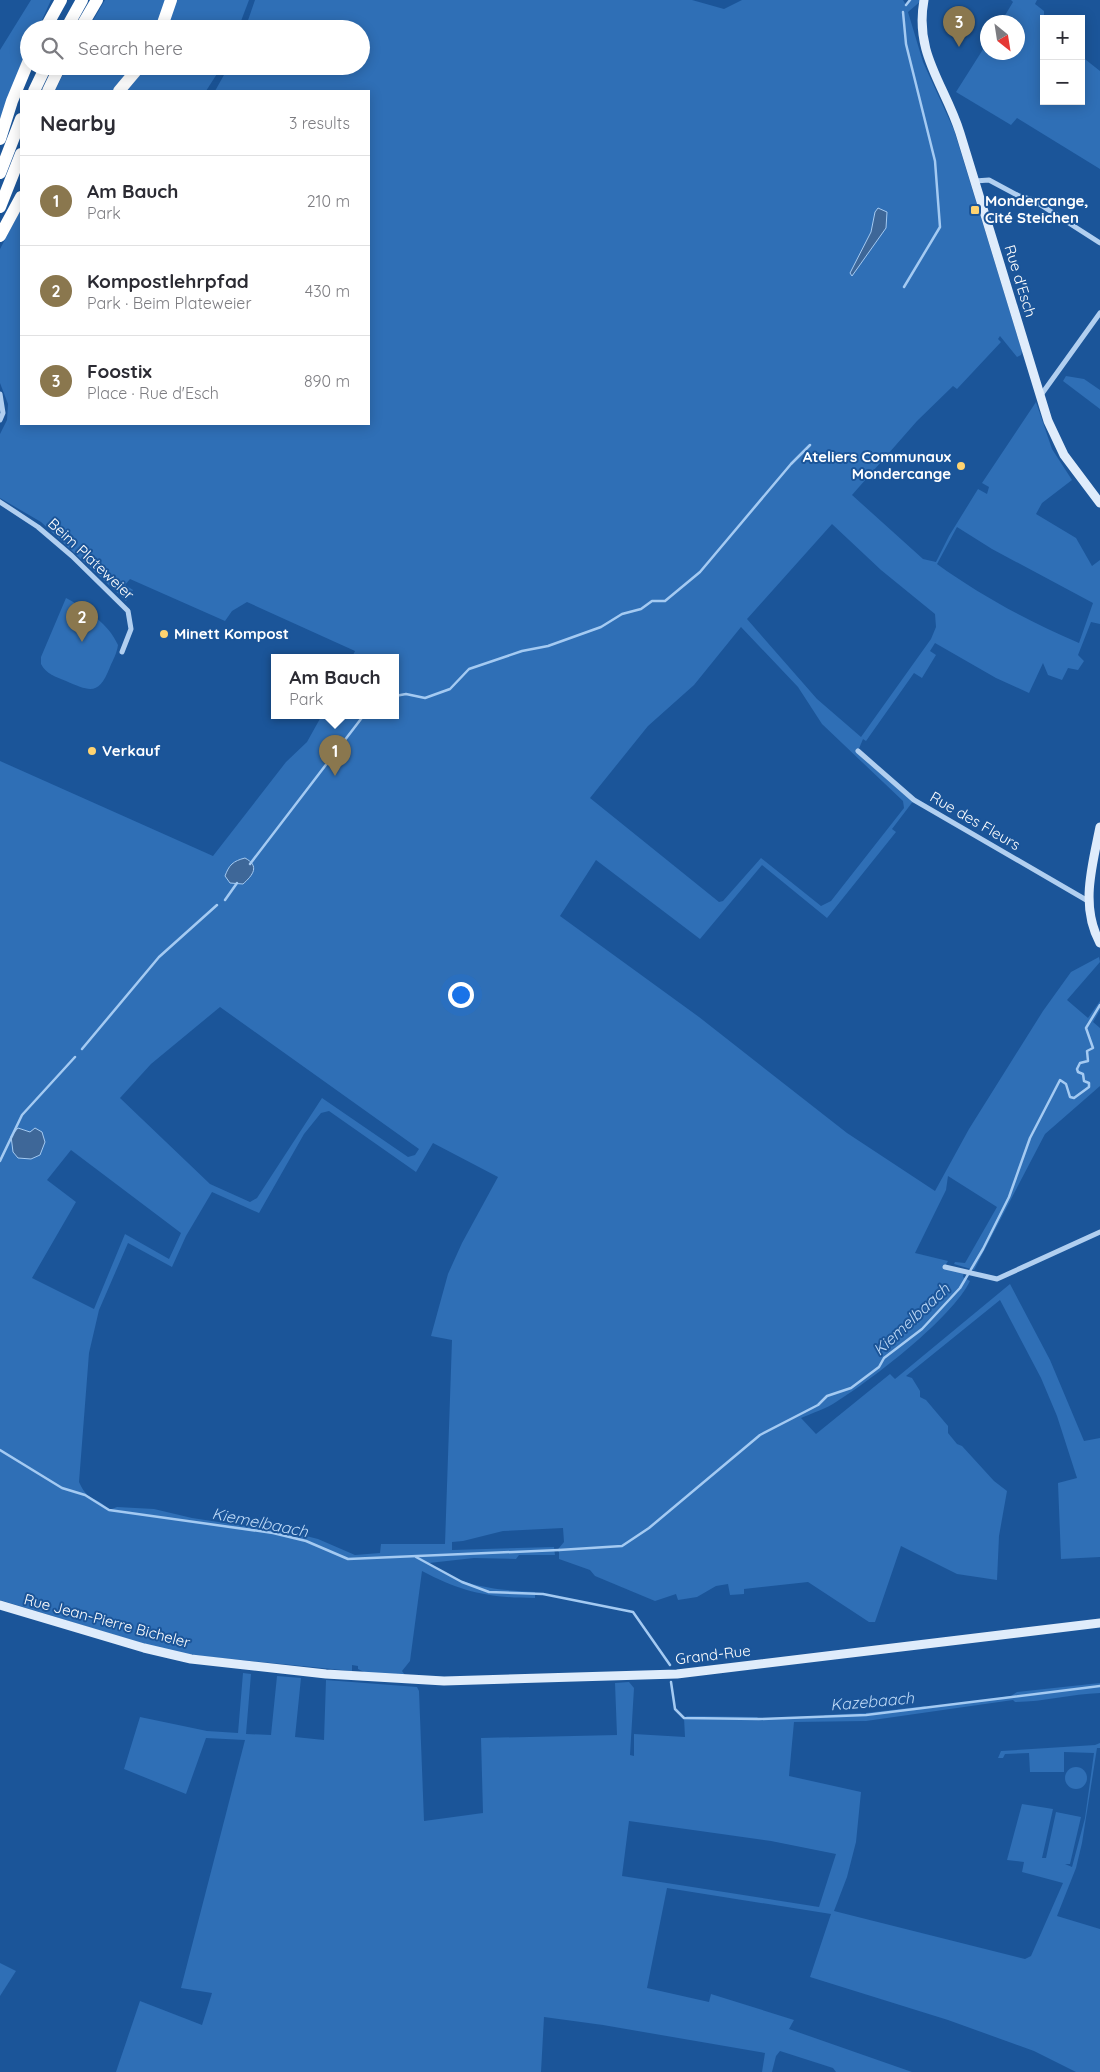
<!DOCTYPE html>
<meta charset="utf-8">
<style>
:root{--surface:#fff;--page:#f7f7f7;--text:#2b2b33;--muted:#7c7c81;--line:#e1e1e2;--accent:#8a774e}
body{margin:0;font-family:Quicksand,sans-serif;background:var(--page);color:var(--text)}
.controls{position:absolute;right:15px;top:15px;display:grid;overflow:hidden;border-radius:0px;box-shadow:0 2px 12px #0003}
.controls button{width:45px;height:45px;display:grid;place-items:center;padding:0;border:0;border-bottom:1px solid var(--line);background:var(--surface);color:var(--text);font:25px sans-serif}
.compass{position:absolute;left:980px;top:15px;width:45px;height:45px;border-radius:50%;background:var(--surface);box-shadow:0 2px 12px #0003;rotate:150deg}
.you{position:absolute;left:460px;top:994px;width:18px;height:18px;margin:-12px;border:4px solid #fff;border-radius:50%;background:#1a73e8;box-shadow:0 0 0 8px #1a73e833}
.badge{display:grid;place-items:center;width:32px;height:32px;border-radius:50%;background:var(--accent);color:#fff;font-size:16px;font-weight:700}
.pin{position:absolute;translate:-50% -41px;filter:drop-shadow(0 1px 2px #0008)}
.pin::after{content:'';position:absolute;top:26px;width:18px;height:15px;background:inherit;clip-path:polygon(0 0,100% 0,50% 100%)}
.popup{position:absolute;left:271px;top:654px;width:128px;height:65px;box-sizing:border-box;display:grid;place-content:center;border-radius:0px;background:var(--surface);filter:drop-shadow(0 1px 4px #0005);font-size:16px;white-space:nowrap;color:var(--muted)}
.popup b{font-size:19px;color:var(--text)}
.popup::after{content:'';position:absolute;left:50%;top:100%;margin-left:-10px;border:10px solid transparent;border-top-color:var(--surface)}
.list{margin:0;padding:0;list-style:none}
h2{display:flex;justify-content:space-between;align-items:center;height:65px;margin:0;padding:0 20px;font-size:21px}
h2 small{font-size:16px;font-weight:400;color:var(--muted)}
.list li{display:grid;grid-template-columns:32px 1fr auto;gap:15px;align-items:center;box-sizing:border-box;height:90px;padding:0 20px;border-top:1px solid var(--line)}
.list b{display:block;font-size:19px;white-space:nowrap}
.list p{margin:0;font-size:16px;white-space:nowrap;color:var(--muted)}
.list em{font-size:16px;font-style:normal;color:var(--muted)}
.icon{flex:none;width:28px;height:28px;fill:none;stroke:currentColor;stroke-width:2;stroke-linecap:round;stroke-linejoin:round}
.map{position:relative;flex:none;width:1100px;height:2072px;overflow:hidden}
.search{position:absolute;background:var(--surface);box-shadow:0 2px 12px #0003;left:20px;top:20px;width:350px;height:55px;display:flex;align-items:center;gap:12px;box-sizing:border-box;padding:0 18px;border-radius:28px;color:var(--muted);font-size:19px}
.panel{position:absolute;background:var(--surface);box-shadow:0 2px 12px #0003;left:20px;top:90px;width:350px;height:335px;border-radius:0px}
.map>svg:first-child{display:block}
.green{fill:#2f6fb6;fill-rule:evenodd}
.water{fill:#3e6798;stroke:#a4caf2}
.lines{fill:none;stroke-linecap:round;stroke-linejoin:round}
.stream{stroke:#a4caf2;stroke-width:2.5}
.minor{stroke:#b1cff0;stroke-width:5}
.secondary{stroke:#dfecfb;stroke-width:9}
.motorway{stroke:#fff;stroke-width:12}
.poi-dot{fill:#ffd370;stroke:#1b5599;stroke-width:2}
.labels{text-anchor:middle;stroke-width:4;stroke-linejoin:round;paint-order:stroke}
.poi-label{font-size:15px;font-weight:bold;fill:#fff;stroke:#1b5599;text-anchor:start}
.street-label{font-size:15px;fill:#fff;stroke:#1b5599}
.water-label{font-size:16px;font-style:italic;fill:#bdd9f7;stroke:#1b5599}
</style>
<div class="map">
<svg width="1100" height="2072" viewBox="0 0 1100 2072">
<rect width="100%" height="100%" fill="#1b5599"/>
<g class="green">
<path d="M31,0H51L38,29H29V49L0,126V50Z"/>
<path d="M105,0H167L156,29H88Z"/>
<path d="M176,0H249L238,29H167Z"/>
<path d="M255,0H692L724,9L742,0H903L906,5L910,0H922L908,12L923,62L954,130L1022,351L1021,355L1017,357L1000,336L998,339L1001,342L957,389L953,386L917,421L852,495L923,559L936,562L949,536L978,489L987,494L989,487L982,483L1036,402L1052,449L1072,480L1042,503L1036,514L1076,538L1092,566L1100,560V624L1091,622L1078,655L1084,661L1078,670L1068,668L1062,680L1048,675L1043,663L1029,693L996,678L935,643L930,651L936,655L922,678L914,673L866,741L863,739L858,751L914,800L892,829L896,832L827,918L762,865L700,939L596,860L560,916L699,1017L847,1133L935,1191L969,1129L1043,1011L1071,972L1099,957L1100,962L1067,1000L1088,1018L1100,1001V1010L1093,1022L1100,1028V1086L1045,1134L974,1270L954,1264L955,1262L965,1263L997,1207L948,1176L946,1190L915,1253L948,1261L945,1266L964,1272L963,1277L970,1281C952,1318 873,1379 836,1402C826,1409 812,1413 801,1418L816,1434L890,1374L895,1379L1010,1284L1050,1360L1084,1441L1100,1438V1557L1061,1559L1058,1483L1077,1478L1057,1416L1041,1378L1000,1300L906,1376L912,1378L920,1391V1397L926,1400L948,1426V1433L957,1444L962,1446L994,1481L1007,1491L999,1536L997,1580L957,1574L901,1546L875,1622H869L808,1582L744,1589V1594L730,1595L728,1584L716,1586L697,1597L678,1600L676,1594L655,1601L595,1576L590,1570L559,1559V1548L564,1542L563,1528L503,1531L463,1541L452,1542V1550L554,1547L555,1555H519L516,1559L474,1558L429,1563C461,1587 496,1590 535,1592V1598C489,1598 462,1592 422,1571L410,1661L402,1671L405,1675L366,1673L358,1669V1666L352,1665V1671L192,1655L147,1645L0,1600V761L213,856L286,762L307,742L322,715H395V657H352L355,651L247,602L232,611L225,621L130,579L125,585L133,590L126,601L41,522L0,498V434L7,420L8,404L0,383V249L21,209V424H369V91H215L229,66H361V29H245ZM832,524L881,570L935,614L936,627L931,639L861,737L817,699L747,619ZM957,527L992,549L1093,603L1079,643C1030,622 981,596 937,564ZM741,627L798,687L822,724L903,801L904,808L831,901L821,906L761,858L723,901L719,902L590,798L648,726L694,685ZM220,1007L419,1149L415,1155L408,1157L322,1098L257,1198L250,1202L210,1184L120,1098L151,1064ZM329,1111L416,1172L433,1143L498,1177L462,1243L448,1274L431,1336L452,1340L445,1544H381L380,1553L355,1555L318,1539L298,1534L192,1518L154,1509L117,1507L109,1510C96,1495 89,1504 79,1482L89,1353L99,1310L128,1243L172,1267L186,1236L212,1192L259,1213L304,1134L321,1113ZM71,1150L181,1233L169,1259L125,1234L94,1309L32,1278L76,1202L47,1180Z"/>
<path d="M1011,0H1037L1035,4L1044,11V101H1081V56L1100,71V169L1017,118L1011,125L956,92L987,43L988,52H1018V22H1001L1013,2Z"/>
<path d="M67,66H135L113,91H55Z"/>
<path d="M147,66H222L206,91H127Z"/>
<path d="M1066,376L1084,379L1100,390V409L1063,381Z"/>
<path d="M66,598C86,609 109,624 118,645C117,653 113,660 110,667C99,695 91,692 66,681C56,677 46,674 41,664V657Z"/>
<path d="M243,1673L251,1674L246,1734L271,1735L277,1676L301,1678L295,1737L324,1740L326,1680L417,1687L419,1691L424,1821L483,1813L481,1738L617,1735L615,1683L629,1682L634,1688L630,1755L634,1756V1734L685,1737L684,1718L687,1716L757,1717L759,1719L822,1717L825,1715L866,1713L925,1706L928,1708L1011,1696L1017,1692L1100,1683V1693C1071,1694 1043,1702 1015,1702L1013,1700L866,1721L794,1722L789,1776L861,1792L856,1842L847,1877L834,1911L1025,1959L1031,1956L1063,1883L1022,1872L1024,1862L1007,1860L1022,1804L1053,1809L1042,1858H1046L1056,1812L1081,1817L1070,1864H1065L1072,1867L1085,1818L1094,1753L1064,1752V1772H1030L1029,1753L1005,1754L1003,1758H998L1001,1751L1095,1745L1100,1743V1748H1097L1082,1843L1076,1868L1057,1916L1100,1929V2072H1076L1034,2051L948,2020L810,1977L831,1914L667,1888L647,1988L709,2002L711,1994L794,2020L789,2029L912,2072H836L833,2068L780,2051L776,2056L772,2072H762L765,2053L603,2025L544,2017L541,2072H116L140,2001L202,2025L212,1993L181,1988L245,1740L206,1738L186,1794L124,1769L140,1717L207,1731L238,1733ZM629,1821L771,1841L836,1854L819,1907L622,1876Z"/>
<circle cx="1076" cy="1778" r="11"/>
<path d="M0,1963L16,1971L0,1996Z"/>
</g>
<g class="water">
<path d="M878,208L887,212L886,228L852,276L850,273L871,232L875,212Z"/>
<path d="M245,858C260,866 253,875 243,884L230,883L225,876C229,865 233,861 245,858Z"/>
<path d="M18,1128L30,1132L35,1128L42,1132L45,1142L40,1155L31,1159L18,1158L13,1152L11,1136Z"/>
</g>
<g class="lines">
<g class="stream">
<path d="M906,5L910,0"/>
<path d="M903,12L906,44L935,161L940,227L904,287"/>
<path d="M395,696L406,694L425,698L450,689L469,669L522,651L548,646L601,627L622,614L641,609L652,601H665L700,572L791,464L810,445"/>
<path d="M250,864L364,715"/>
<path d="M225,900L237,883"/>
<path d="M82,1049L159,957L217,905"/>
<path d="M0,1161L22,1115L75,1057"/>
<path d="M0,1450L62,1488L85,1495L109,1510L273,1533L306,1541L348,1559L559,1550"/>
<path d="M559,1550L622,1546L649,1528L760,1435L818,1405L827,1396L851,1388L879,1367L884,1358L922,1329L960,1288L983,1249L1009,1197L1030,1138L1060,1080L1066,1084L1070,1097L1074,1098L1089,1087V1083L1084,1081L1083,1074L1078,1072L1077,1069L1080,1063L1088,1061L1087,1051L1093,1048L1086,1028L1100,1005"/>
<path d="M416,1557L462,1582L489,1592L543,1594L633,1612L670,1665"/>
<path d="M671,1682L675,1709L684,1718L759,1719L866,1715L1100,1686"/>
</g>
<g class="minor">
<path d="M975,181L989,180L1019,196L1033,200L1100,243"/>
<path d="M0,394L3,413L0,420"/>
<path d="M1041,395L1100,313"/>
<path d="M0,502L38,527L72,556L128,611L131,629L122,652"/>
<path d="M858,751L914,800L1088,901"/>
<path d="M945,1267L997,1279L1100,1232"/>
</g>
<g class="secondary">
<path d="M924,0C914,54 945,85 960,133C990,229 1019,325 1048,421L1064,455L1100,503"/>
<path d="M1100,827C1092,867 1080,906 1100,943"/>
<path d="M0,1605L144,1648L191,1659L326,1674L444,1681L677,1674L1100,1623"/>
</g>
<g class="motorway">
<path d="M45,29L61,0"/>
<path d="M66,29L82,0"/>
<path d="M80,29L97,0"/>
<path d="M161,29L171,0"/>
<path d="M34,91L46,66"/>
<path d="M48,91L60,66"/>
<path d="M119,91L140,66"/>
<path d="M0,139L12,101L29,60"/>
<path d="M0,173L21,119"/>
<path d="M0,207L21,154"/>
<path d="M0,236L21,197"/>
</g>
</g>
<g class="poi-dot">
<rect x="970" y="205" width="10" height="10" rx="2.5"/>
<circle cx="961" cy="466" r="5"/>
<circle cx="164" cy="634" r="5"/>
<circle cx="92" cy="751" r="5"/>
</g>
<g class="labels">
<g class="poi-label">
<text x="985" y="206">Mondercange,<tspan x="985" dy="17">Cité Steichen</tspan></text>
<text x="951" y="462" text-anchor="end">Ateliers Communaux<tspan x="951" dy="17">Mondercange</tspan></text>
<text x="174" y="639">Minett Kompost</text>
<text x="102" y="756">Verkauf</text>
</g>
<g class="street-label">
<text transform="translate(1020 281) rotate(73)" y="5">Rue d'Esch</text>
<text transform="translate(91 559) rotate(43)" y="5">Beim Plateweier</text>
<text transform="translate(975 821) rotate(30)" y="5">Rue des Fleurs</text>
<text transform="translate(107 1621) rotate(15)" y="5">Rue Jean-Pierre Bicheler</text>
<text transform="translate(713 1655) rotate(-7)" y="5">Grand-Rue</text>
</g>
<g class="water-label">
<text transform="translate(911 1319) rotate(-43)" y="6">Kiemelbaach</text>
<text transform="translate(260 1522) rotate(11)" y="6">Kiemelbaach</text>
<text transform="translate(872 1701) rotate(-5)" y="6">Kazebaach</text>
</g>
</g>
</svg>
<div class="controls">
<button>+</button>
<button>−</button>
</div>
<svg class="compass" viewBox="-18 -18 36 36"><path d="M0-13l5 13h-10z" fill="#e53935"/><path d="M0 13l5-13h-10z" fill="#7c7c81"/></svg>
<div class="you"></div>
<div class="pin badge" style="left:335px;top:776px">1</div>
<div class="popup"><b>Am Bauch</b>Park</div>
<div class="pin badge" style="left:82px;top:642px">2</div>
<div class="pin badge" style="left:959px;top:47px">3</div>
<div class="search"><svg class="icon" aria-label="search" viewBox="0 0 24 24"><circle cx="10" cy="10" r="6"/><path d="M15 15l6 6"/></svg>Search here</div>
<section class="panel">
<h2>Nearby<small>3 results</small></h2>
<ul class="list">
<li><span class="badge">1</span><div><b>Am Bauch</b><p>Park</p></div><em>210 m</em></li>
<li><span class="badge">2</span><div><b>Kompostlehrpfad</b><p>Park · Beim Plateweier</p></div><em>430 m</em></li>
<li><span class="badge">3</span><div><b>Foostix</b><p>Place · Rue d'Esch</p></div><em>890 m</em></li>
</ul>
</section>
</div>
